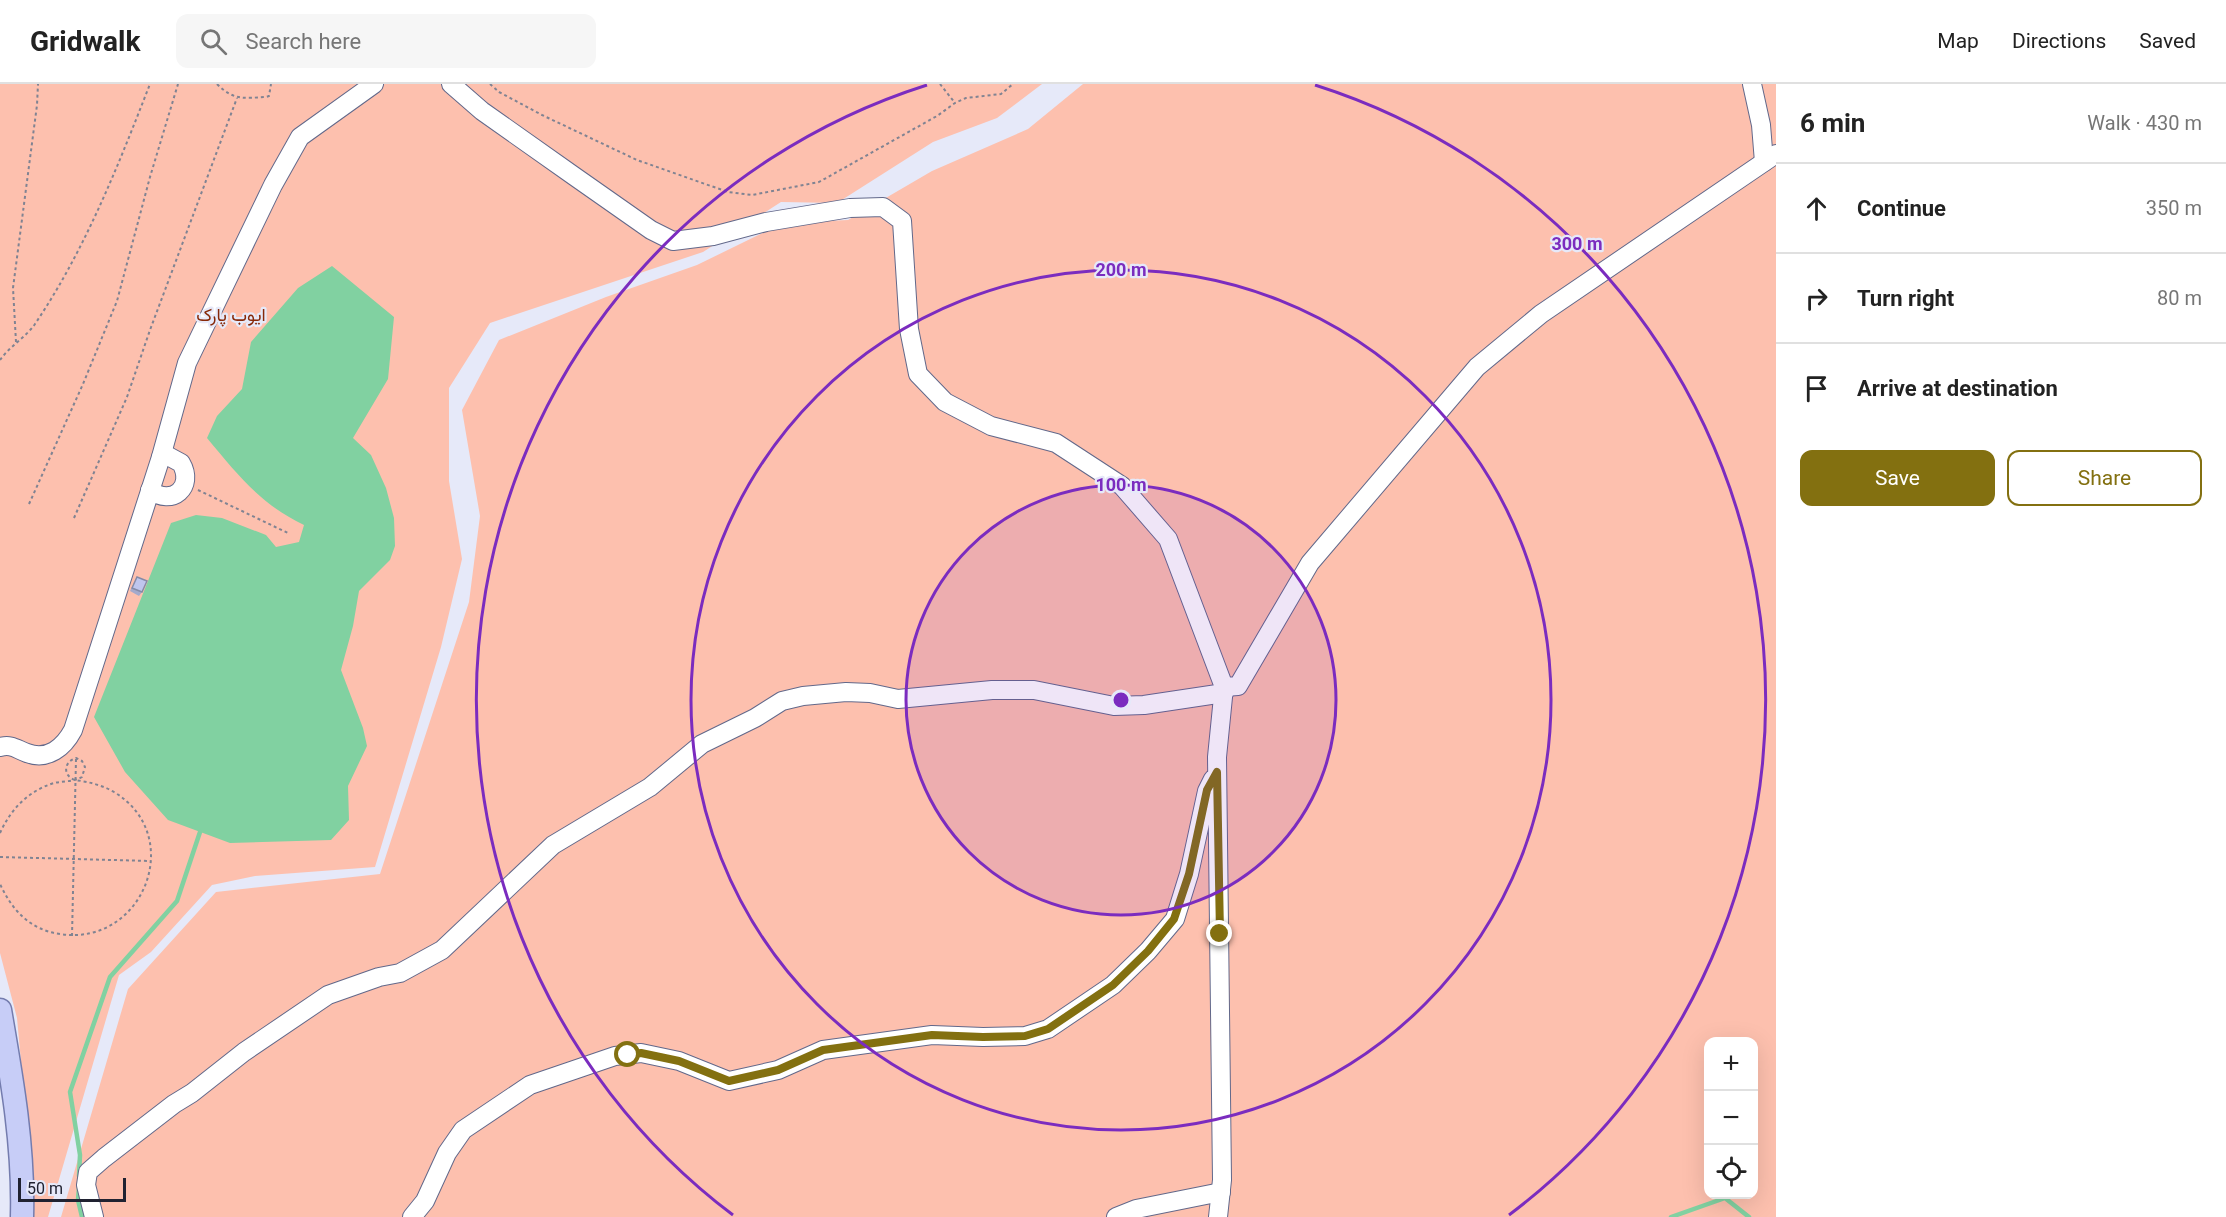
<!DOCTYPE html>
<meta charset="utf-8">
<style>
:root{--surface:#fff;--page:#f6f6f6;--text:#222;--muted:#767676;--line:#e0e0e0;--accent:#837010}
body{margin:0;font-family:Roboto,Vazirmatn,sans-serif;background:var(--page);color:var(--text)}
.controls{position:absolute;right:18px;bottom:18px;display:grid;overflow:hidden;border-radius:12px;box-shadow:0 6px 24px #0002}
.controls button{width:54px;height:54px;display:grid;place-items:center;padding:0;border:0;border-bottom:2px solid var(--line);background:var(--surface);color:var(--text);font:30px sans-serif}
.scale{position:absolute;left:18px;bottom:15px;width:108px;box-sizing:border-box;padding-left:6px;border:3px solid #202231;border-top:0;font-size:16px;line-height:21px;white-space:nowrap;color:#202231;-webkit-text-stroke:4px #e6e9f9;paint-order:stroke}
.stop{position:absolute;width:18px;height:18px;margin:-14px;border:4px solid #837010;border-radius:50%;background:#fff}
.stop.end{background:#837010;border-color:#fff;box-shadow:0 2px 6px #0008}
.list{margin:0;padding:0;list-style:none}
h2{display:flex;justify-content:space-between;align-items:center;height:78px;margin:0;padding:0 24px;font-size:26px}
h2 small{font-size:20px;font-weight:400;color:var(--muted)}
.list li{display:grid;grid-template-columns:39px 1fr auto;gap:18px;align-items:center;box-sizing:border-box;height:90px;padding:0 24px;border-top:2px solid var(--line)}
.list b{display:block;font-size:22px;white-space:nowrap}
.list em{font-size:20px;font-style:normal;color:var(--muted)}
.actions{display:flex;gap:12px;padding:18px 24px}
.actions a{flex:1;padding:14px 0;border:2px solid var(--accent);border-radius:12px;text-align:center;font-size:21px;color:var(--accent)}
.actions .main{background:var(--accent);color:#fff}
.icon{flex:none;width:33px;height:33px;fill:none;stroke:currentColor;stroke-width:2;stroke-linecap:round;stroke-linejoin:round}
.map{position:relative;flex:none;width:1776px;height:1133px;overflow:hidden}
header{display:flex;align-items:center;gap:36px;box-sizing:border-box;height:84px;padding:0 30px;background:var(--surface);border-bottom:2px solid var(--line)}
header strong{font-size:28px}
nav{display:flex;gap:33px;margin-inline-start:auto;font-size:21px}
.search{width:420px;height:54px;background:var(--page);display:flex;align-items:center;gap:15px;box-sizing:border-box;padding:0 21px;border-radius:12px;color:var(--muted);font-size:22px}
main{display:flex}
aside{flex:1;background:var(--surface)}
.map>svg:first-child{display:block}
.green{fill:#fdc0ae;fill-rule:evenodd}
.water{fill:#81d1a1}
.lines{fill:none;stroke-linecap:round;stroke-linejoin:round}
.stream{stroke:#81d1a1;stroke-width:4.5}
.minor-casing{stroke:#62688a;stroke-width:20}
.major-casing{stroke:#747cae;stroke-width:25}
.path{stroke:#808392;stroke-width:2;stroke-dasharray:3 3;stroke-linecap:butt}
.minor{stroke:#fff;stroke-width:18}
.major{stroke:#c7cdf7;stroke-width:22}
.wall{fill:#a4aacc}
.building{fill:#bfc6ed;stroke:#868ba6;stroke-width:1.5}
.route{stroke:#837010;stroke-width:8}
.ring{fill:none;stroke:#7b2cbf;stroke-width:3}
.labels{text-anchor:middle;stroke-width:4.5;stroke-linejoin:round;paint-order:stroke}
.park-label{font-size:18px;fill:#872909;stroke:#e6e9f9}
.centre{fill:#7b2cbf;stroke:#e6e9f9;stroke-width:3}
.ring-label{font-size:18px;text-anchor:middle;font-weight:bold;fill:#7b2cbf;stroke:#e6e9f9;stroke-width:4.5;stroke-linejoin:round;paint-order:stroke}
</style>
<header>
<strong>Gridwalk</strong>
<div class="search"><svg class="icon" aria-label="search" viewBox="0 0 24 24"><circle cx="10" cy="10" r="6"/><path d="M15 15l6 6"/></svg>Search here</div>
<nav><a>Map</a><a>Directions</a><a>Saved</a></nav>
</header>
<main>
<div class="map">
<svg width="1776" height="1133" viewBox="0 0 1776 1133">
<rect width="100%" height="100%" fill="#e6e9f9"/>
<g class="green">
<path d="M0,0H1042L997,34L933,58L837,119L781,118L703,168L490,239L449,304V397L462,475L441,563L375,783L255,792L212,801L151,868L119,891L48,1133H30L29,1065L17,934L0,869Z"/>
<path d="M1083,0H1776V1133H61L128,905L216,808L380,790L469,518L480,432L462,326L499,256L606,213L697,181L783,139L848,136L932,87L1028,45ZM1708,958H1754V1110H1708Z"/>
</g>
<path class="water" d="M332,182L394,233L388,295L353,354L371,371L386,404L394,434L395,462L390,476L359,507L353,542L341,586L363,644L367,662L348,702L349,736L331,756L230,759L168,736L125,688L94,633L171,439L196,431L222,434L266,451L276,463L299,458L304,441C260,420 238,391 207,354L217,332L242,305L251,258L298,204Z"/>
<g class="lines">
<g class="stream">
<path d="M79,1092L80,1071L70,1008L110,893L177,817L200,748"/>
<path d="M79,1103L78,1116L82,1133"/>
<path d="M1671,1133L1725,1114L1749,1133"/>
</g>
<defs>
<g id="minor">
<path d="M451,0L482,27L574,92L651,146L673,157L713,152L766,138L850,124L883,123L902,137L909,245L918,290L945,318L991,342L1056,359L1122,402L1168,455L1224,603L1217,673L1222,1096L1218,1133"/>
<path d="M1752,0L1761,41L1764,78"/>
<path d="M150,406C172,423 195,403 181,379L168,372L161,373"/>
<path d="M1224,603L1238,602L1310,479L1477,283L1541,230L1776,70"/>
<path d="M0,663C12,660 16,665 27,669C48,677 64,663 73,646L161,373L187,279L273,101L300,53L374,0"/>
<path d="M94,1133L86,1101L88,1088L104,1074L174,1020L192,1009L244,968L328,911L379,893L400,889L442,866L553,761L650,703L702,660L755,634L782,617L803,612L846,608L870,609L898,615L992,606H1034L1114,622L1144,621L1224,609"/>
<path d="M412,1133L425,1117L447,1069L463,1046L530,1001L615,972L641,969L679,977L729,997L778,986L823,966L932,951L983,953L1025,952L1048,945L1113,901L1148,867L1175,835L1189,790L1207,707L1213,695"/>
<path d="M1116,1133L1136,1125L1221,1108"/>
</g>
<path id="major" d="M0,926C12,995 24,1063 22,1133"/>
</defs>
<use href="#minor" class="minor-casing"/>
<use href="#major" class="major-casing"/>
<g class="path">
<path d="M217,0C234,17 244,14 266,13L269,12L271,0"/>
<path d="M490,0L499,8L542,31L637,76L728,108L752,111L819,98L937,32L955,19L966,14L1001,10L1013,0"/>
<path d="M940,0L955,19"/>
<path d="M16,258L13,204L37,21L38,0"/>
<path d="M0,276C10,262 26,253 35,240C85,166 118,82 150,0"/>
<path d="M198,406L290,450"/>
<path d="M29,420L83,300L117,217L150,93L178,0"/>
<path d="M74,434L127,313L150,246L237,14"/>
<path d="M0,749C11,725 28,707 54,699C63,697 73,698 82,693L85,683L82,677L76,674C63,678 63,692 75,696C89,698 102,701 114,708C187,752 143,863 60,850C30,846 12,826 0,800"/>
<path d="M0,773L150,777"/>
<path d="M72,852L76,675"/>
</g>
<use href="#minor" class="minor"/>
<use href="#major" class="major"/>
</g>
<path class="wall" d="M137,493L142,508L139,512L130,507Z"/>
<path class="building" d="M137,493L147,497L142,508L132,504Z"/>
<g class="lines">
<path class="route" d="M628,971L641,969L679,977L729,997L778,986L823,966L932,951L983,953L1025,952L1048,945L1113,901L1148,867L1174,835L1189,790L1207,706L1217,688L1220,850"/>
</g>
<circle cx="1121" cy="616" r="215" fill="#7b2cbf" fill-opacity=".12"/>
<g class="ring">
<circle cx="1121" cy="616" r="215"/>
<circle cx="1121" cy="616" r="430"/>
<path d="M733 1131A645 645 0 0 1 927 1M1315 1A645 645 0 0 1 1509 1131"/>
</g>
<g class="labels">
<g class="park-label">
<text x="231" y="237">ایوب پارک</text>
</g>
</g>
<circle cx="1121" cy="616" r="9" class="centre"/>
<g class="ring-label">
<text x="1577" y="166">300 m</text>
<text x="1121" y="192">200 m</text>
<text x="1121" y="407">100 m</text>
</g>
</svg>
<div class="controls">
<button>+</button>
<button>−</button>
<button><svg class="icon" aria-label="locate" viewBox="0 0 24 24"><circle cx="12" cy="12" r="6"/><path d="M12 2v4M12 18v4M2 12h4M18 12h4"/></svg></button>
</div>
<div class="scale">50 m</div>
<div class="stop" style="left:628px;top:971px"></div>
<div class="stop end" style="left:1220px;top:850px"></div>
</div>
<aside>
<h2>6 min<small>Walk · 430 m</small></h2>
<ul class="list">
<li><svg class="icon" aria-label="ahead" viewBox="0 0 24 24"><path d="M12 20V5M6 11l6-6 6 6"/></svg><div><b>Continue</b></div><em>350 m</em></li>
<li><svg class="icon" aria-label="right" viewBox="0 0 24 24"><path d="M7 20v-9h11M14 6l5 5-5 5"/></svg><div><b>Turn right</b></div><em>80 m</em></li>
<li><svg class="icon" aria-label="arrive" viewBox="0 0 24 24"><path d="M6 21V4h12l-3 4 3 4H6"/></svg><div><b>Arrive at destination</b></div></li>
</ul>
<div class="actions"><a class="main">Save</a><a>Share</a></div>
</aside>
</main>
